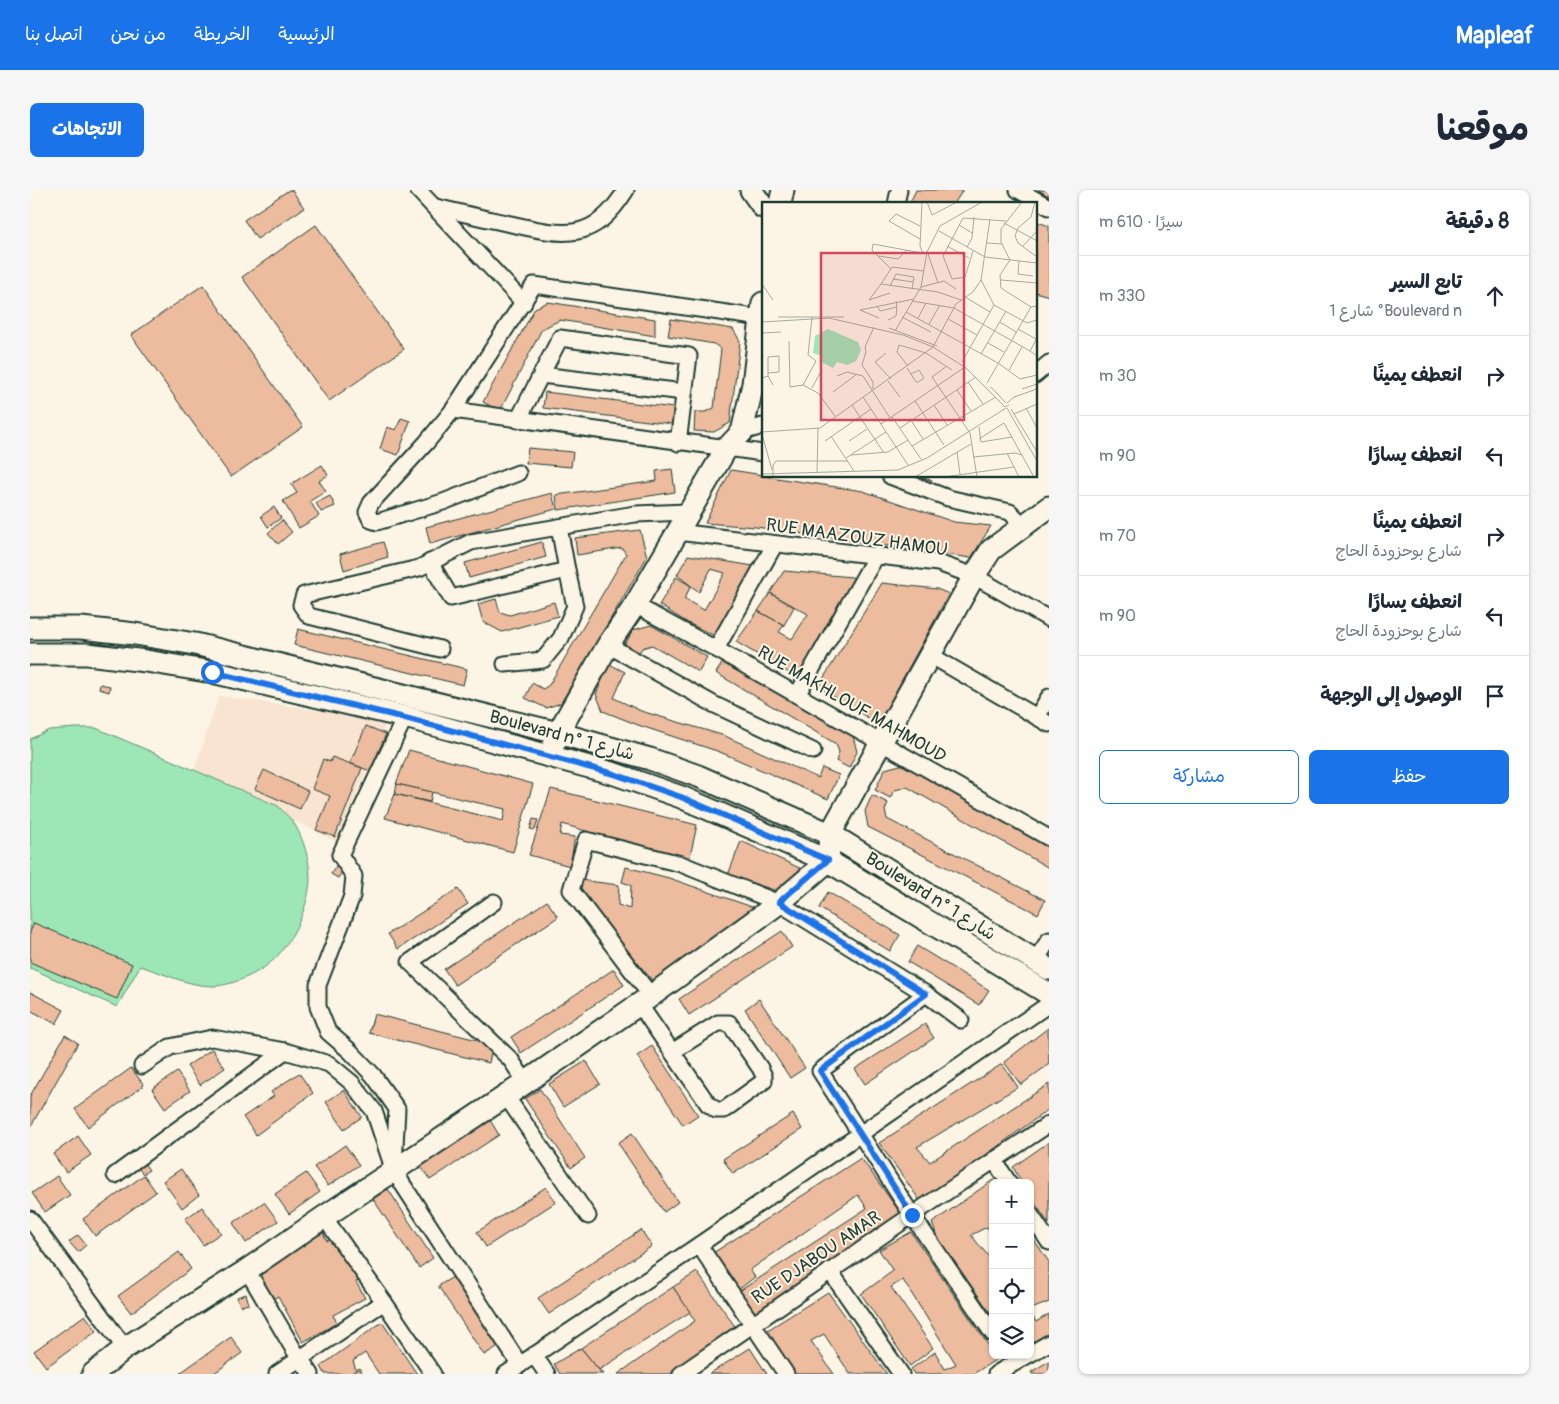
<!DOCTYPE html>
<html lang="ar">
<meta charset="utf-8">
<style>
:root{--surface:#fff;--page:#f6f6f7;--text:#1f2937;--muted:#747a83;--line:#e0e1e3;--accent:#1a73e8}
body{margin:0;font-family:Pangolin,"Playpen Sans Arabic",sans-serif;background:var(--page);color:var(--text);direction:rtl}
.controls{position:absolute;right:15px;bottom:15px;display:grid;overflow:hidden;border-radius:8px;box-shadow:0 1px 4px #0004}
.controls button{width:45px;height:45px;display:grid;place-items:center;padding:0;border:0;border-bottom:1px solid var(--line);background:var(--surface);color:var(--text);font:25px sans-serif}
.stop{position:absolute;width:15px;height:15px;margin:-11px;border:4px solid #1a73e8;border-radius:50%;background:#fff}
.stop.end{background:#1a73e8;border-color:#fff;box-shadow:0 1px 5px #0008}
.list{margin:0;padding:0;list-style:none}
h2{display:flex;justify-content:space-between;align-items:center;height:65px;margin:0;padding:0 20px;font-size:21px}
h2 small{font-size:16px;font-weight:400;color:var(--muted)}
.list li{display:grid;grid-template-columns:32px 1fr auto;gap:15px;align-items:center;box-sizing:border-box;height:80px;padding:0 20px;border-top:1px solid var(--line)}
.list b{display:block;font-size:19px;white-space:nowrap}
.list p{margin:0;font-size:16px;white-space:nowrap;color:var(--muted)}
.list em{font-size:16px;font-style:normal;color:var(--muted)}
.actions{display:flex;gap:10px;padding:15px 20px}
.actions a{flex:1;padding:11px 0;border:1px solid var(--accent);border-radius:8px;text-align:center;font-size:18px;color:var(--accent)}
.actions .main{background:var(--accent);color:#fff}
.icon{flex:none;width:28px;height:28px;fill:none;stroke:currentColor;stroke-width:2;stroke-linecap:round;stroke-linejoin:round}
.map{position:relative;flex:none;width:1019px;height:1184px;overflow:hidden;direction:ltr;border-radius:8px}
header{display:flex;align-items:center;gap:30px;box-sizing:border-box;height:70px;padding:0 25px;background:var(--accent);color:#fff}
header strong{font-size:24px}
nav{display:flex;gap:28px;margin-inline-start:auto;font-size:18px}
.intro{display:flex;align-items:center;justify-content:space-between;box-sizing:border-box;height:120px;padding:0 30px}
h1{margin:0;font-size:35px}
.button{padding:12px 22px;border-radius:8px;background:var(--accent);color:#fff;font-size:18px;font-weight:700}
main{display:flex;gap:30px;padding:0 30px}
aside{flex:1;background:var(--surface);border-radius:8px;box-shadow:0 1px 4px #0004}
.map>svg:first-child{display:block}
.built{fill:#f8e4d0}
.green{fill:#9de6b5;stroke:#5e9274}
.building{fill:#edbb9e;stroke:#1f3d34}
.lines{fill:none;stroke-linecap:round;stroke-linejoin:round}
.street-casing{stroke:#1f3d34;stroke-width:19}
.secondary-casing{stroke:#1f3d34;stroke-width:25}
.street{stroke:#fcf5e5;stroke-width:15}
.secondary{stroke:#fcf5e5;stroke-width:21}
.route{stroke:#1a73e8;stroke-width:6}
.labels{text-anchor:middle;stroke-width:4;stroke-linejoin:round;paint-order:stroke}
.street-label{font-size:18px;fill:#1f3d34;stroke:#fcf5e5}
.inset-road{fill:none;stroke:#a4ab9e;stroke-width:1}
.view{fill:#d1495b;fill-opacity:0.15;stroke:#d1495b;stroke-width:2.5}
.inset-edge{fill:none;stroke:#1f3d34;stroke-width:2.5}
</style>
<header>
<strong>Mapleaf</strong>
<nav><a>الرئيسية</a><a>الخريطة</a><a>من نحن</a><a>اتصل بنا</a></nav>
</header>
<div class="intro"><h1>موقعنا</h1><a class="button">الاتجاهات</a></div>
<main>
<aside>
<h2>8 دقيقة<small>سيرًا · 610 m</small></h2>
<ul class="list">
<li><svg class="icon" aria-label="ahead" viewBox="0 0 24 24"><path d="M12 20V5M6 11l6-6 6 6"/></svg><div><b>تابع السير</b><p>Boulevard n° شارع 1</p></div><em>330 m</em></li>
<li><svg class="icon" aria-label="right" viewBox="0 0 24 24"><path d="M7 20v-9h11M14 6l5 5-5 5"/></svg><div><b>انعطف يمينًا</b></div><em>30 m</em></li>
<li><svg class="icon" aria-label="left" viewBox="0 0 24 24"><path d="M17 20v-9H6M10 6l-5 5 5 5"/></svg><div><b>انعطف يسارًا</b></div><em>90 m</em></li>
<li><svg class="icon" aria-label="right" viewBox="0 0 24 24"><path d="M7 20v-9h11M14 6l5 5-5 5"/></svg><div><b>انعطف يمينًا</b><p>شارع بوحزودة الحاج</p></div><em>70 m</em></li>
<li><svg class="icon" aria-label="left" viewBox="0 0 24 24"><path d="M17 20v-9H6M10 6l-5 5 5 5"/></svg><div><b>انعطف يسارًا</b><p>شارع بوحزودة الحاج</p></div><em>90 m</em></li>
<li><svg class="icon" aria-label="arrive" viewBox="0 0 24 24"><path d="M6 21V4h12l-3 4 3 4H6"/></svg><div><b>الوصول إلى الوجهة</b></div></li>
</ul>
<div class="actions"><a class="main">حفظ</a><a>مشاركة</a></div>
</aside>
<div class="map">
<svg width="1019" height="1184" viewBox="0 0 1019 1184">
<rect width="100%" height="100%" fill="#fcf5e5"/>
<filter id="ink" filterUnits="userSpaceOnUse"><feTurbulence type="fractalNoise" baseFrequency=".02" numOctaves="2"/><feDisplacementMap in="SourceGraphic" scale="10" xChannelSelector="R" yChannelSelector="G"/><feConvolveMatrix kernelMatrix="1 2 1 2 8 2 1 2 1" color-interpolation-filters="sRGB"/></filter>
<g filter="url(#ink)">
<path class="built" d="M189,506L357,530L307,652L214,605L163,584Z"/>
<path class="green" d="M45,538H66L248,616C253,622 261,628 265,635C274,650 279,669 280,686C280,713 266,743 250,763C237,780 204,796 183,796C158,796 133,783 110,776L87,817L0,778V549L19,540Z"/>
<g class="building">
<path d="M259,0H262L274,18L227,49L214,30Z"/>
<path d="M886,0H933L924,14H879Z"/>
<path d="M1008,0H1019V6Z"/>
<path d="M1005,31L1019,36V106L1005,102Z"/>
<path d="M286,35L374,159L299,211L212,87Z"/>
<path d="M173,95L273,237L201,287L101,145Z"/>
<path d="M518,112L625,129V146L530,130L512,139L470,221L453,212L505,118Z"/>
<path d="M641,129L703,139L710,151L700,233L684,242L664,241L665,222H675L684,218L691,159L684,154L638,146Z"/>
<path d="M515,202L644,218L642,234L513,218Z"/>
<path d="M371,228L380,231L368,265L350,259L357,237L366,240Z"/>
<path d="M498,258L543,262L541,277L496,273Z"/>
<path d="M292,275L298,285L289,291L296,301L280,311L289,326L269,338L253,311L267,303L261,294Z"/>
<path d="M642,279L645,302L528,320L526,305L627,291L626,281Z"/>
<path d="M701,280L733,285V286L833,301L924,332L961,336L941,368L726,337L675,333Z"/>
<path d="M889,287L902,290L901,295L888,292Z"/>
<path d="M522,303L526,319L400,354L396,337Z"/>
<path d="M300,306L305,316L291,322L286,313Z"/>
<path d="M244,317L251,328L238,337L231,326Z"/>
<path d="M252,330L262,342L248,354L238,343Z"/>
<path d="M610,340L617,367L531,513L516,518L495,508L502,493L513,499L519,495L596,364L592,358L547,365L545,348Z"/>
<path d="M353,352L358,367L314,380L310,364Z"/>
<path d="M512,352L516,367L439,388L435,373Z"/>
<path d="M658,365L729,377L687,447L658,433L629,415L646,387L661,396L654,409L674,420L695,383L681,379L669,402L647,385Z"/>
<path d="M754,381L822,387L827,392L771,490L706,452L728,421L754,435L749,442L762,449L778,424L740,403Z"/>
<path d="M852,393L907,399L919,404L848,534L788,497Z"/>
<path d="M740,403L764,417L754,435L728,421Z"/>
<path d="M466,409L470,422L480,425L524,412L528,426L472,442L453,432L448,414Z"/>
<path d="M621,435L677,467L669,482L622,455L612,458L608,465L594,456L603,440Z"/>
<path d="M268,439L437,479L433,495L264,455Z"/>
<path d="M696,467L822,542L827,562L819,578L806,571L809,562L806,554L686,483Z"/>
<path d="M579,474L595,482L584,508L611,521L695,546L788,588L792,578L809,585L798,609L690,562L608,535L573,521L566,504Z"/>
<path d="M70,494L80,496L79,502L69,499Z"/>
<path d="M336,536L356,544L340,581L320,573Z"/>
<path d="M379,560L503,594L483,662L355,628L365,604L473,631L475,619L366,594Z"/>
<path d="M302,567L332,578L305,647L286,640L300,606L282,599L293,569L300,572Z"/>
<path d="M874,574L1019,657V678L877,597L865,600L860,608L845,600L855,579Z"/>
<path d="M234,580L278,601L270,619L225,599Z"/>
<path d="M367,594L402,602L400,612L365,604Z"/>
<path d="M521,599L667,635L659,671L532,634L530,645L545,647L540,676L499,665Z"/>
<path d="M842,605L858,613L855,620L857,629L1015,710L1008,724L838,637L835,621Z"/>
<path d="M503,629L508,630L505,640L500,639Z"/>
<path d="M711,651L776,681L747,701L698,685Z"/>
<path d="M306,676L313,681L308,688L301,684Z"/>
<path d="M596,677L639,688L725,718L626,795L549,702L550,690L589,695L588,715L600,719L601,695L592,692Z"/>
<path d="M428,699L438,714L368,759L358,744Z"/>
<path d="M798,702L870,745L860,761L789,718Z"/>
<path d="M517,711L528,727L425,795L414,779Z"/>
<path d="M4,733L102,774L87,809L0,772V742Z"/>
<path d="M752,741L762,757L659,825L649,809Z"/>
<path d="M887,756L959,800L949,815L878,772Z"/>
<path d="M584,779L594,795L491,863L481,847Z"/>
<path d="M0,802L34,820L26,834L0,820Z"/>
<path d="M729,809L775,878L760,888L715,819Z"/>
<path d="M344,824L463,854L459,873L339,843Z"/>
<path d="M895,834L904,848L835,894L825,879Z"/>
<path d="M1018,838L1019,874L991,895L974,872Z"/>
<path d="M35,845L48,853L0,938V906Z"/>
<path d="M622,856L668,925L653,935L607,866Z"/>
<path d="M182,859L195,878L170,895L157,876Z"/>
<path d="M556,871L570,894L533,917L519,894Z"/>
<path d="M972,874L988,897L887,957L900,972L1019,894V919L891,1012L849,953Z"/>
<path d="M101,878L114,895L58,937L45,919Z"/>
<path d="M147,882L160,901L135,918L122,899Z"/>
<path d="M269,883L283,903L226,945L213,927L244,906L241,902Z"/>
<path d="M510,899L555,968L541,978L495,909Z"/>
<path d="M314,900L332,927L314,939L296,912Z"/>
<path d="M763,924L772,939L703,984L693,969Z"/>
<path d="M460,930L469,945L400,990L390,975Z"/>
<path d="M602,943L648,1012L634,1022L588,953Z"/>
<path d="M48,946L61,965L36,982L23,964Z"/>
<path d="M1019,952V1034L1000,1006V993H992L983,977Z"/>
<path d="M315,955L329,975L298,996L284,977Z"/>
<path d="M831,968L871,1024L725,1127L708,1102L837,1018L828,1005L720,1080L725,1087L708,1100L683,1063Z"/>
<path d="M114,973L119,980L113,984L108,978Z"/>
<path d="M151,979L169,1005L152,1018L133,991Z"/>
<path d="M276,983L290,1002L259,1024L245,1004Z"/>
<path d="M114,985L126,1002L65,1046L53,1029Z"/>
<path d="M27,986L40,1005L15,1022L2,1003Z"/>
<path d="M963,990L965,993H963V1045L957,1037L941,1045L963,1072L962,1125L908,1049L902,1033Z"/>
<path d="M516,997L526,1012L456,1057L447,1042Z"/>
<path d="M358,999L403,1068L389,1078L343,1009Z"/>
<path d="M234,1012L248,1031L216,1053L203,1033Z"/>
<path d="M172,1017L191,1043L173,1055L155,1029Z"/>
<path d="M611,1040L622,1056L519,1124L508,1108Z"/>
<path d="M881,1042L963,1162V1165H965L967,1169L943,1184H884L881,1179L905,1162L915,1179L926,1174L873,1090L861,1097L903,1158L880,1176L831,1104L863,1081L849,1060Z"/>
<path d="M293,1043L297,1051L304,1047L329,1091L326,1092L335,1108L303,1125L307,1133L273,1152L248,1106L241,1110L225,1079Z"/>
<path d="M1000,1044L1019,1072V1112L1004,1118L1000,1112Z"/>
<path d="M48,1045L56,1055L48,1062L39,1052Z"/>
<path d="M149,1062L161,1079L101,1123L88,1106Z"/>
<path d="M667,1082L706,1138L640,1184H588L665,1131L643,1097Z"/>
<path d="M423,1087L469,1156L454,1165L408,1096Z"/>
<path d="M643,1097L660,1122L569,1180L551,1158Z"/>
<path d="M798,1102L857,1184H820L794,1144L781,1151L804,1184H764L736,1141Z"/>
<path d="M216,1104L219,1114L210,1116L207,1107Z"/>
<path d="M1000,1122L1006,1132L1019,1124V1144L1000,1156Z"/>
<path d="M55,1125L67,1141L16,1177L4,1161Z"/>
<path d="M352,1132L387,1184H349L335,1163L323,1171L326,1180L321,1184H295L291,1176Z"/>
<path d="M201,1147L212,1163L183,1184H150V1183Z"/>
<path d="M551,1158L569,1180L573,1184H530L524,1174Z"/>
<path d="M720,1158L737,1184H679Z"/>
<path d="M1019,1171V1184H1002L1001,1182Z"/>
<path d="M329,1178L333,1184H321Z"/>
</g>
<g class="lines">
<defs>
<g id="street">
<path d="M388,0L494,113"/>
<path d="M988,0L1019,17"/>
<path d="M866,14L869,0"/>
<path d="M406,17C431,23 456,29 481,34C535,46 563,53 596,0"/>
<path d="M731,128L504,95L423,220L733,263"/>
<path d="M511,185L654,202"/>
<path d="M1005,185L1019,173"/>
<path d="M423,220L396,253L341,313L337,322L341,330L347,332L413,312L488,283"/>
<path d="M488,230L530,148L659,166L648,253"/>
<path d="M712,242L733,236"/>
<path d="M860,286L918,308L980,322L993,335"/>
<path d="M647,342L908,373L944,386L1019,429"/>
<path d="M400,372L421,408L537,380L529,337"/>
<path d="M605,415L686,459L1019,648"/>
<path d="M578,455L685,515L783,561"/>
<path d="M410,459L279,426L271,415L274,405L389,378L441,352L605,324L658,322"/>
<path d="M686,459L745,354"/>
<path d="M900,465L1019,534"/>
<path d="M475,474L513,470L531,448L545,416L537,380"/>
<path d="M767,505L846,366"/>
<path d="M1007,527L1019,507"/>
<path d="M464,712L380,772L481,870L496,893"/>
<path d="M1005,771L1019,750"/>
<path d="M896,804L790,881L882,1025L963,1144"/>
<path d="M621,806L541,700L556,650L651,674L749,713L896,804L931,830"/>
<path d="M609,814L678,914L686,920H694L734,891V886L730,878L699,833H688L642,862"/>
<path d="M112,876L140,857L182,848L255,861L299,874L322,893L344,921L364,981L490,1175"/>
<path d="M476,906L558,1026"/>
<path d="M964,970L979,993"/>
<path d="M364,974L367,919L343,885L320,861L298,842L288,817V795L322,706L324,686L310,665L375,527"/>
<path d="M85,985L255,861"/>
<path d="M1000,1024L1019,1052"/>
<path d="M294,1027L354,1112L403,1184"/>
<path d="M0,1029L95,1158"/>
<path d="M669,1055L756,1184"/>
<path d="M217,1080L264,1160L281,1184"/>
<path d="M800,1081L871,1184"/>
<path d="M1000,1164L1019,1153"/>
<path d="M504,1165L517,1184"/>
<path d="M247,1184L354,1112"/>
<path d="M476,1184L669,1055L1019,814"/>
<path d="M651,1184L882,1025L1019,934"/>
<path d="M966,1184L998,1165"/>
</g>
<g id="secondary">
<path d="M721,0L733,17"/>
<path d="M750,14L753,0"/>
<path d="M0,438H51L105,444L165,454L528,543L620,569L668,586L800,644L1019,779"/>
<path d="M0,464H57L116,471L182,482L375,527L585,584L651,607L798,671L1019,804"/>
<path d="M524,554L528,543L578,455L605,415L696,259L712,242L723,194L733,113"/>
<path d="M63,1184L95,1158L217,1080L294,1027L476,906L621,806L749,713L798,671L800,644L944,386L961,360L1019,317"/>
</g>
</defs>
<use href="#street" class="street-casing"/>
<use href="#secondary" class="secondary-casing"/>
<use href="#street" class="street"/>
<use href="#secondary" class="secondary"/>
</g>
</g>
<g class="lines" filter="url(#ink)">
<path class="route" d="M182,482L375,528L584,584L651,607L798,670L749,712L896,804L790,881L882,1025"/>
</g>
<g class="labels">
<g class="street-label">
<text transform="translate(827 347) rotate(8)" y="6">RUE MAAZOUZ HAMOU</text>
<text transform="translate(822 514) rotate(30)" y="6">RUE MAKHLOUF MAHMOUD</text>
<text transform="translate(532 545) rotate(15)" y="6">Boulevard n° شارع 1</text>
<text transform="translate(901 706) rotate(32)" y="6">Boulevard n° شارع 1</text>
<text transform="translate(786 1067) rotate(-34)" y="6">RUE DJABOU AMAR</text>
</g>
</g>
<g transform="translate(732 12)">
<rect width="275" height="275" fill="#fcf5e5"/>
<path d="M66,127L96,140L99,148L94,159L85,163L75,160L71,166L57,159L59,154L51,151L53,134Z" fill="#9de6b5"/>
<path class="inset-road" d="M160,0L158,44L161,52M165,0L170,13L195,0M260,0L239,27V40L248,58L238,73L239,86L269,105L275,104M273,0L269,15L256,26L253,34L256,41L275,55M242,21L275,39M197,23L210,31M158,24L134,12L127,19L158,37M177,29L223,55L275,61M225,41L240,42M185,44L207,56M205,45L210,36L212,15M260,45L275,29M211,49L203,75L190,77L181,54L201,16L244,19M166,52L176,81M117,54L136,57L145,48M257,59L256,72L271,74M129,67L110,48L111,42L160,51M162,69L130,65L119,82L176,90L199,98M131,77L151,80M219,78L232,103L265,121L275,118M239,78L275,81M0,82L11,98M119,82L107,98L128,91M128,84L134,72L152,75L150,87M159,85L182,79L194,87M203,95L228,110M150,99L192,106L268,149M115,104L118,109L135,105L134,99M144,110L236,161L258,177L275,173M16,115H82M50,115L46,153L54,159L41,183L56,191L73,214M140,115L169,130M117,116L98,108L152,97M156,116L164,101M186,117L215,133M126,118L134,114L135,105M0,120L67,116L141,133L171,145L204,166L243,205L247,203M238,120L254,130M167,122L178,103M127,126L175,144M256,127L274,137M133,129L159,85L165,50L178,24L220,0M0,131L19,130M275,136L268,149L275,154M27,139L28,185L41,183M226,141L242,150M124,151L113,160L129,177M219,152L244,109M200,160L232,103M146,164L135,150L137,143L164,151L190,168M185,164L170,175L208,231L215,275M145,166L154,180H156L162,176L157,168L149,172M247,168L260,145M6,171L17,170V154L6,155V174M75,174L85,170L101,174L128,216M0,176L6,174L11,183M126,179L138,195M206,180L221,202M225,181L269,105M229,185L244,201M50,186L58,171M111,187V180L100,163L104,150L103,145L112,125M260,187L275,182M195,188L209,209M71,190L95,172M101,195L146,263M153,199L182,243M245,201L252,195L275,187M90,203L122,251M172,203L185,223M245,206L275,259M264,206L275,226M249,207L275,250M252,212L275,202M130,215L159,257M149,218L161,237M119,222L203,165M217,225L219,240L250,235M138,226L214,175M0,230L58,226L171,145L194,102L211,90L219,78L228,17M0,232L10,268M69,234L92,269M217,237L242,221L272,275M63,239L109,207M87,239L105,227M150,244L234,195M195,250L198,272M245,251L257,275M89,253L126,250L146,238M211,255L253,251L260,253M84,256L124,230M55,271L56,226M0,272L136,268L165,256L244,206M11,275V263L14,259H86M153,275L209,242M182,275L252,265"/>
<path class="view" d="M59,51H202V218H59Z"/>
<rect width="275" height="275" class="inset-edge"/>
</g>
</svg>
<div class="controls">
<button>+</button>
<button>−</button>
<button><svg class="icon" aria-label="locate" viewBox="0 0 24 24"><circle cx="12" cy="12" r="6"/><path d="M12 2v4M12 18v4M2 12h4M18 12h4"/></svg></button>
<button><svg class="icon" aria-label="layers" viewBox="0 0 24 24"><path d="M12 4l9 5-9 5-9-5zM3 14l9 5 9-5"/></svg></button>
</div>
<div class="stop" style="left:182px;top:482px"></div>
<div class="stop end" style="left:882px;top:1025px"></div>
</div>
</main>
